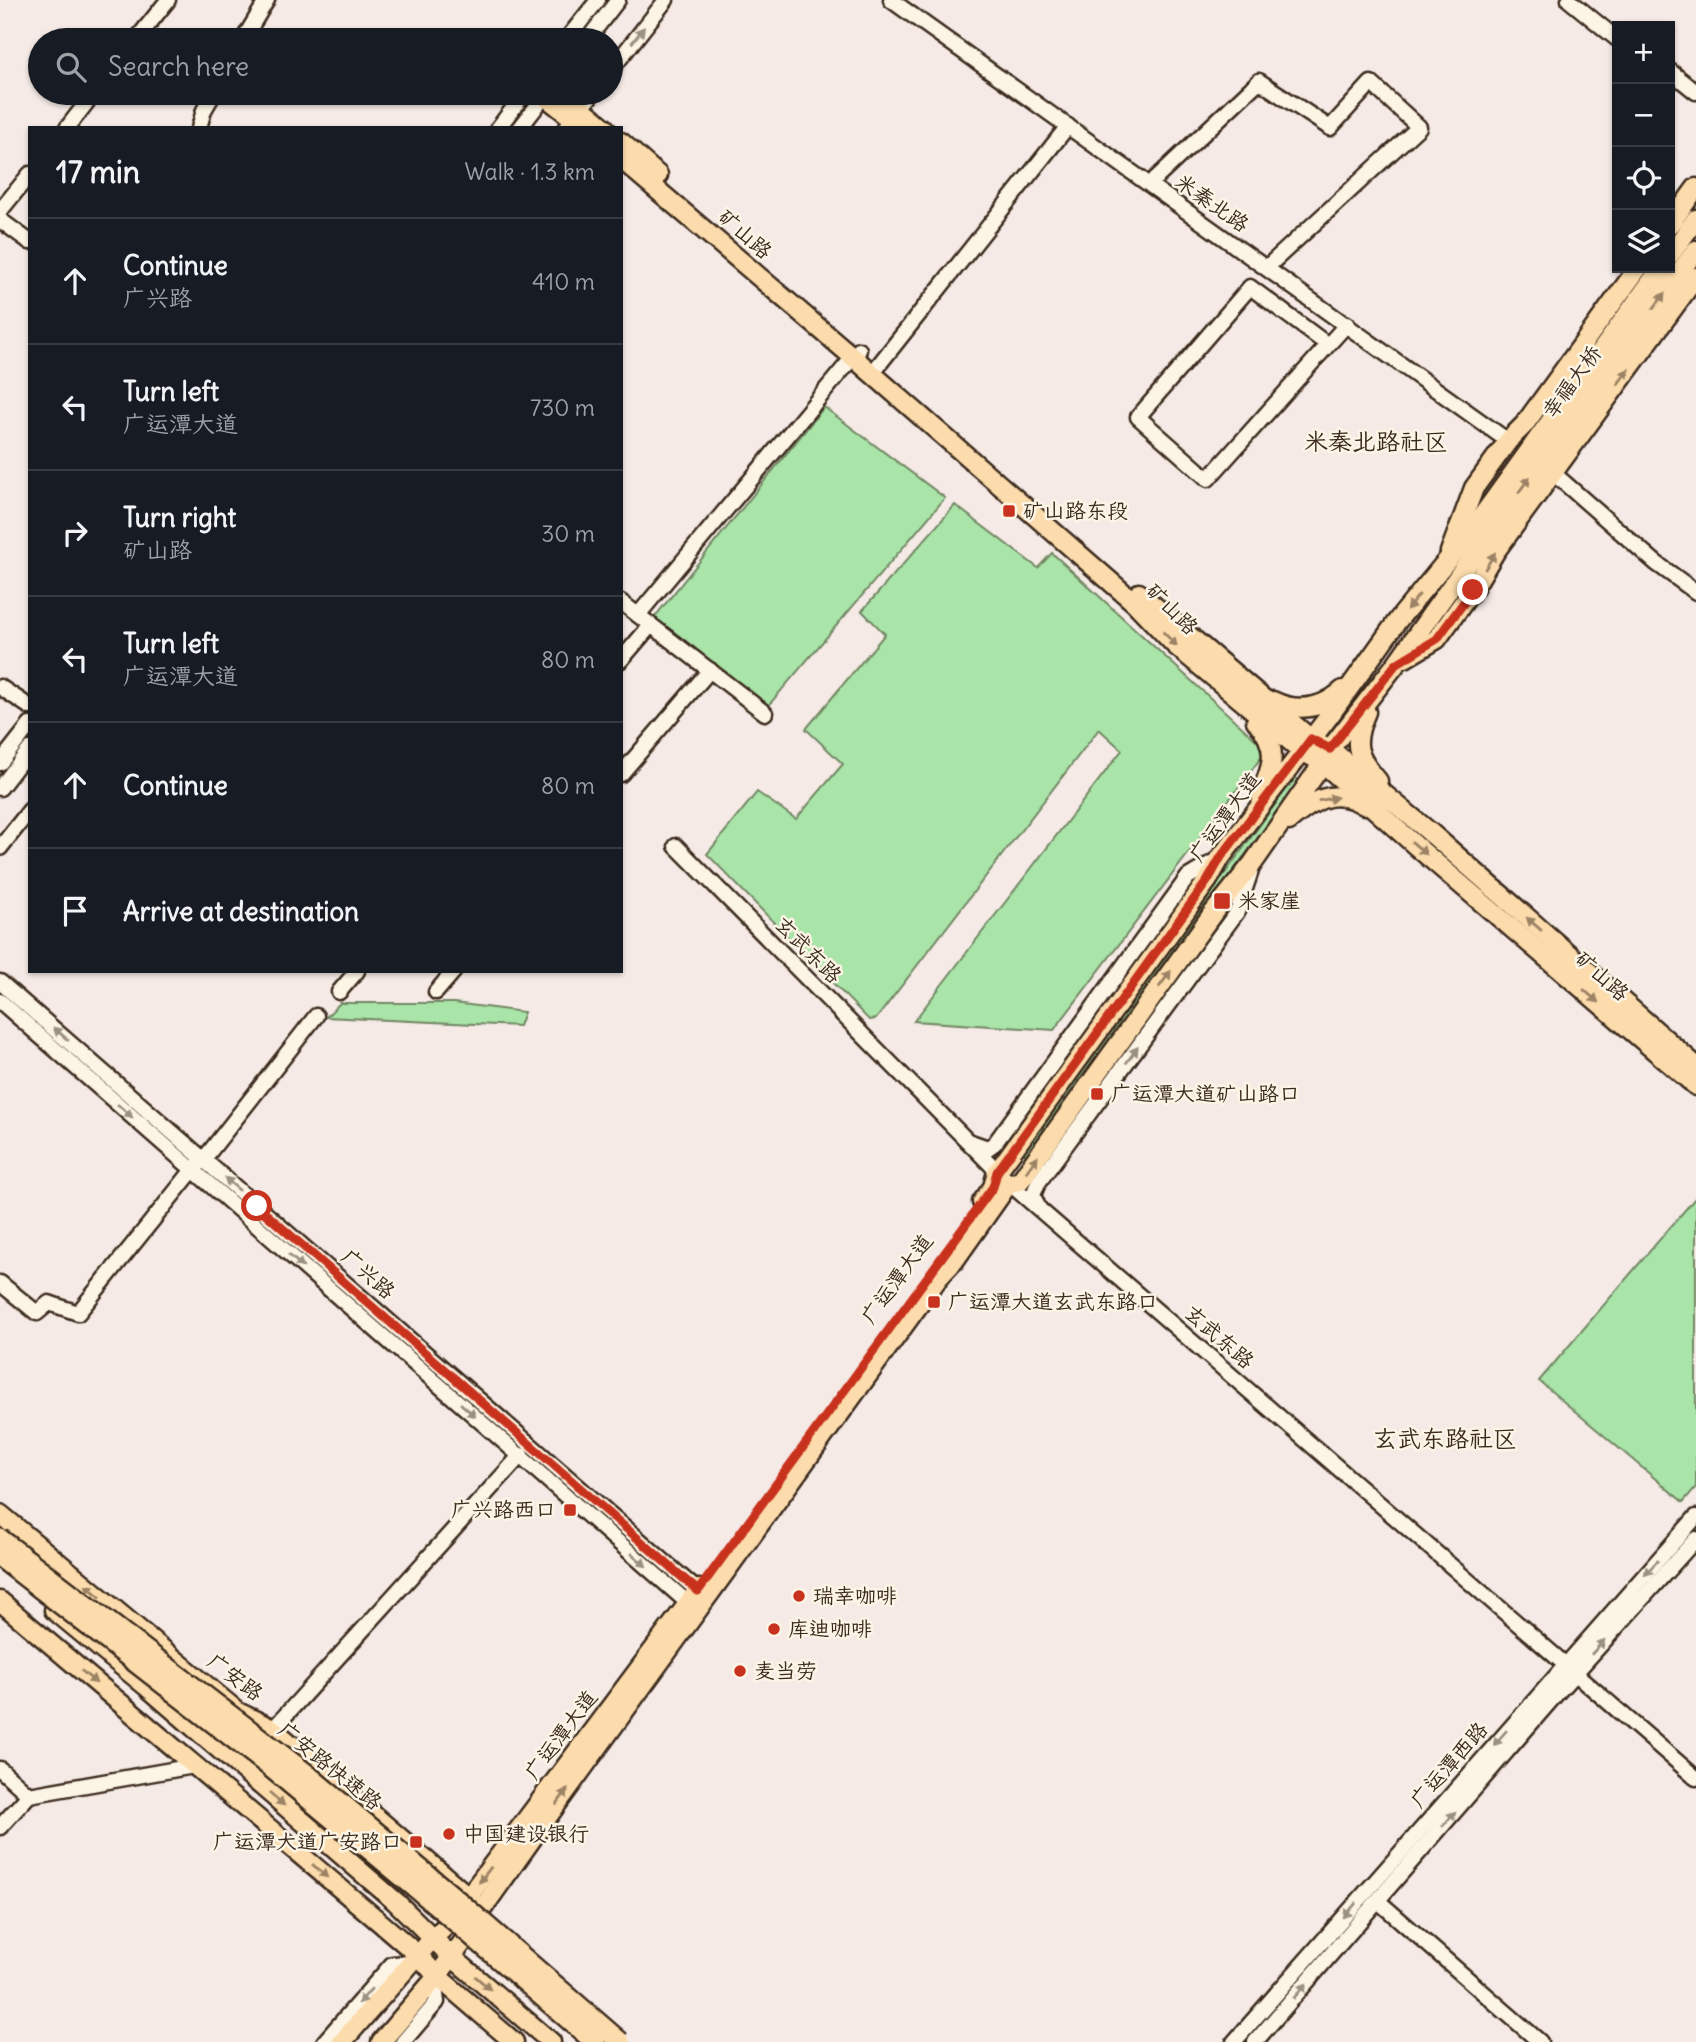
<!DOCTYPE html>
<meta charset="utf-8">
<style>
:root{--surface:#171b24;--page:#242831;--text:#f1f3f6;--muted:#9ea1a6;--line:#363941}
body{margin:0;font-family:Delius,"LXGW WenKai TC",sans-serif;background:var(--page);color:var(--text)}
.controls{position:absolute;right:21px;top:21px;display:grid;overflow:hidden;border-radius:0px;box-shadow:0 2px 5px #0004}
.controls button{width:63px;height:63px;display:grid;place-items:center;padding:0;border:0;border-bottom:2px solid var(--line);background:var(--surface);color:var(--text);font:35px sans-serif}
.stop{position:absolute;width:21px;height:21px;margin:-16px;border:5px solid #c8321e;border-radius:50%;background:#fff}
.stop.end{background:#c8321e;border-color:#fff;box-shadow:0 2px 7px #0008}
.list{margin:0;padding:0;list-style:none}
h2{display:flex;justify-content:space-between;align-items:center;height:91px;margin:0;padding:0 28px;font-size:30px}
h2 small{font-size:23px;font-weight:400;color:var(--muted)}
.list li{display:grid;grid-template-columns:46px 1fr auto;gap:21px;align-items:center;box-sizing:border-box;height:126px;padding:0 28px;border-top:2px solid var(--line)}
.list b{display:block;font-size:26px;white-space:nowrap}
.list p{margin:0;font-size:23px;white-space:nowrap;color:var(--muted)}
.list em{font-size:23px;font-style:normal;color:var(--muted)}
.icon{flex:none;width:38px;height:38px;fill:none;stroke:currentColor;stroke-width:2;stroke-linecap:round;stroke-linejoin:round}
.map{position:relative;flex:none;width:1696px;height:2042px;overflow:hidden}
.search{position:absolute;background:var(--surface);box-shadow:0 2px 5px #0004;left:28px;top:28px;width:595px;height:77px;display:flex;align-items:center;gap:18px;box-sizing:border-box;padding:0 24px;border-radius:38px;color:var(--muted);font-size:26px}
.panel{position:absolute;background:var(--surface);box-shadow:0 2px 5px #0004;left:28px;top:126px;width:595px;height:847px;border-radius:0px}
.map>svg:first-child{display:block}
.green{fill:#a9e4a9;stroke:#728764;stroke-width:2}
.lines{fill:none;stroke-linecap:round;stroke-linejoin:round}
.minor-casing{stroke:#3b2a1e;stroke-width:19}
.major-casing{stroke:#3b2a1e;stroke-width:23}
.minor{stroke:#fcf5e5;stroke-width:14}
.major{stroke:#fcdcac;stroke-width:18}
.highway-bridge-casing{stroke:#3b2a1e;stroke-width:24;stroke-linecap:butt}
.highway-bridge{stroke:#fcdcac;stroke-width:19}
.oneway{fill:#9c9082}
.oneway2{fill:#9c8365}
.route{stroke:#c8321e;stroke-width:9}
.poi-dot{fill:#c8321e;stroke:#fcf5e5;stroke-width:2.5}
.labels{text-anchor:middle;stroke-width:5;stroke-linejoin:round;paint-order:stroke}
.street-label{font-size:21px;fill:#3b2a1e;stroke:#fcf5e5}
.poi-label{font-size:21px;fill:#3b2a1e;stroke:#fcf5e5;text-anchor:start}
.quarter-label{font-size:24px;fill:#3b2a1e;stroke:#fcf5e5}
</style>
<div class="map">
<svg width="1696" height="2042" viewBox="0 0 1696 2042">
<rect width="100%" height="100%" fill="#f5eae6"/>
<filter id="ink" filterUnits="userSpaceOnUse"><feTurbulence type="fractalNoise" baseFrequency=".0143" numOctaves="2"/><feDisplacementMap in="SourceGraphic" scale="14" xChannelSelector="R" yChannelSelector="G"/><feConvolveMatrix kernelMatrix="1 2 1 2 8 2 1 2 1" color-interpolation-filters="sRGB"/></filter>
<g filter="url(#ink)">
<g class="green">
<path d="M824,407L945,498L763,712L649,624Z"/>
<path d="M955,505L1038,568L1052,553L1267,750L1054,1030L914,1021L1122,750L1099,729L876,1019L869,1020L707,854L757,792L796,819L843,764L806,729L885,634L862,611Z"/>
<path d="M1295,777L1299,781L1026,1155L1022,1152Z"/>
<path d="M340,1003H454L524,1012L519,1026L326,1017Z"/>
<path d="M1696,1197V1487L1683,1502L1539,1381Z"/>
</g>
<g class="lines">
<defs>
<g id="minor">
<path d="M891,0L1508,441"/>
<path d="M1569,0L1617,39"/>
<path d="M136,40L168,0"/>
<path d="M243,40L267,0"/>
<path d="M566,40L598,0"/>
<path d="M587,40L618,0"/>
<path d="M611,70L666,0"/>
<path d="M1670,71L1696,92"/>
<path d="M67,128L94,93"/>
<path d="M199,128L204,110L214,93"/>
<path d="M498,128L525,93"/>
<path d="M520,128L547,93"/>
<path d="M566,128L593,93"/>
<path d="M1150,184L1259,81L1330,128L1371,83L1419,127L1267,267"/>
<path d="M0,211L30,174"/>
<path d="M0,220L30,242"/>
<path d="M1328,345L1250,287L1138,417L1208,479L1328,345L1347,324"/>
<path d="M877,367L1068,126"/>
<path d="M1552,472L1656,563L1696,592"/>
<path d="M621,602L765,713"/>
<path d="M638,615L859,350"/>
<path d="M621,660L651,625"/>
<path d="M0,687L30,707"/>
<path d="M0,763L30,725"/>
<path d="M621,774L710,670"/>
<path d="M0,788L30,749"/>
<path d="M676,846L1009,1183L1696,1778"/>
<path d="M0,848L30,810"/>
<path d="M0,982L698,1591L701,1598"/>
<path d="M339,992L357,971"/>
<path d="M436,992L454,971"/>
<path d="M0,1001C228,1203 460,1401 688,1603L692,1610"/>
<path d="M971,1142L988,1148L995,1143L1188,877L1220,858"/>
<path d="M1038,1207L1033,1195L1038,1183L1237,912L1251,871"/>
<path d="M0,1283L37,1313L49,1303L78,1313L192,1171L204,1159L316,1016"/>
<path d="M273,1729L521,1455"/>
<path d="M0,1769L29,1795L194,1766"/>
<path d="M0,1827L29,1795"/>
<path d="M1378,1901L1540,2042"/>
<path d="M324,2042L392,1964L411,1963"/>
<path d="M403,2042L437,2002L434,1980"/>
<path d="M1234,2042L1696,1517"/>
<path d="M1255,2042L1559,1691L1696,1539"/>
</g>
<g id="major">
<path d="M541,93L585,128"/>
<path d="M563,93L605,128"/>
<path d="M621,142L658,175"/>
<path d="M621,159L853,357L1135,603L1175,645L1302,751L1323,763L1416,846L1696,1086"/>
<path d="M1670,224L1696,188"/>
<path d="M1670,255L1696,219"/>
<path d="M1450,552L1474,488L1508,441L1524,425L1638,268"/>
<path d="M1139,593L1311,739L1330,749L1432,834L1696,1066"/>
<path d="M1405,658L1437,639L1473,589L1495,552L1696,277"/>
<path d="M1273,701C1298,713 1322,709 1343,690"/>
<path d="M1366,712C1352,744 1356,756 1378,781"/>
<path d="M1256,721C1279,746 1274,765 1260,794"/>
<path d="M1289,821C1313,801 1333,786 1364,805"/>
<path d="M982,1202L993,1187L997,1172L1208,880L1221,857L1330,715L1398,620L1472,530L1661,268"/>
<path d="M0,1514L238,1712L273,1729L469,1897L474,1904"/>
<path d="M0,1601C139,1720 280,1836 418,1955L437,1976L514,2042"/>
<path d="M54,1610L146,1686L396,1902L452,1957L551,2042"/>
<path d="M342,2042L433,1938L448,1924L699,1589"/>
<path d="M381,2042L434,1980L466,1938L480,1912L546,1819L939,1277L954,1261L1009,1183L1020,1181L1213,913L1253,863L1323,763L1330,749L1396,664L1484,540L1696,250"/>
</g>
</defs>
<use href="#minor" class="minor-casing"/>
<use href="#major" class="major-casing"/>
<use href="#minor" class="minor"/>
<use href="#major" class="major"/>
<defs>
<g id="highway-bridge">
<path d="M0,1539L304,1772L451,1895L620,2042"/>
<path d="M0,1557L268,1765L440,1908L595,2042"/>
</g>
</defs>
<use href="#highway-bridge" class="highway-bridge-casing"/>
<use href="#highway-bridge" class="highway-bridge"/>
</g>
<defs><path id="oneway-solid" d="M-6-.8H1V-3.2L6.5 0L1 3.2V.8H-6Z" transform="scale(1.75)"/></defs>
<g class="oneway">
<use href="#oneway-solid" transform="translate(638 35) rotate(-52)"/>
<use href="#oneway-solid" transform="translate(61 1034) rotate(-139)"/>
<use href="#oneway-solid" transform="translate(1132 1055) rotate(-54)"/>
<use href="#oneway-solid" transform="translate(125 1111) rotate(41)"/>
<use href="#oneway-solid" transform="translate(232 1184) rotate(-139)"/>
<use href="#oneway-solid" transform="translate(296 1261) rotate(41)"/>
<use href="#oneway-solid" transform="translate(468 1410) rotate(41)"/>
<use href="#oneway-solid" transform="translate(639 1560) rotate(41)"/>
<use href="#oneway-solid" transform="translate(1651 1568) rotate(132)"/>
<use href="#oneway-solid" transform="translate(1598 1647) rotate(-48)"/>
<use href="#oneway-solid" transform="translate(1500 1738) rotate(131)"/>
<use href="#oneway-solid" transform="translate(1449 1819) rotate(-49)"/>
<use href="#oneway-solid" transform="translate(1350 1910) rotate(131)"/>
<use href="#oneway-solid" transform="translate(1300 1991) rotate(-49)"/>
<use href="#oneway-solid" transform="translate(365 1996) rotate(131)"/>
</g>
<g class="oneway2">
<use href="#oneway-solid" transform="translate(1659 301) rotate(-54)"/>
<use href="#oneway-solid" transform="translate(1623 377) rotate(-54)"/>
<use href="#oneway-solid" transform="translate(1524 485) rotate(-54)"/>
<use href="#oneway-solid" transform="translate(1490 561) rotate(-59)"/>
<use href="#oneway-solid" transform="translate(1413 602) rotate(130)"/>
<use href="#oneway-solid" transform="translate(1170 639) rotate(45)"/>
<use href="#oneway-solid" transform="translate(1328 799) rotate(-10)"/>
<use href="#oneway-solid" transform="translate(1419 848) rotate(41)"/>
<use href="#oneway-solid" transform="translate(1534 924) rotate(-139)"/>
<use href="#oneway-solid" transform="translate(1165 979) rotate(-54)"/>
<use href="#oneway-solid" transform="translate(1591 996) rotate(41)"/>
<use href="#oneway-solid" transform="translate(1032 1164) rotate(-54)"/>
<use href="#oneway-solid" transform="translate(93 1591) rotate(-140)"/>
<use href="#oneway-solid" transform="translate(89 1677) rotate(40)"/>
<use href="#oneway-solid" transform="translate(562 1797) rotate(-54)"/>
<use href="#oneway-solid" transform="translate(277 1799) rotate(41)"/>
<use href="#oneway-solid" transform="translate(320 1871) rotate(41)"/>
<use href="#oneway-solid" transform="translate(485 1875) rotate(127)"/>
<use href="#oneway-solid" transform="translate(483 1983) rotate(41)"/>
</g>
</g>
<g class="lines" filter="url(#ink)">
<path class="route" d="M257,1206L698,1591L993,1187L997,1172L1208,880L1221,857L1302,751L1311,739L1330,749L1396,664L1437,639L1473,590"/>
</g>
<g class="poi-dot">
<rect x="1002" y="504" width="14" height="14" rx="3.5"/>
<rect x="1213" y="892" width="18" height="18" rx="3.5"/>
<rect x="1090" y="1087" width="14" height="14" rx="3.5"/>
<rect x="927" y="1295" width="14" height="14" rx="3.5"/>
<rect x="563" y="1503" width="14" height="14" rx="3.5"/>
<circle cx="799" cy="1596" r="7"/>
<circle cx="774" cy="1629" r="7"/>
<circle cx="740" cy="1671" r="7"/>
<circle cx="449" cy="1834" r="7"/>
<rect x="409" y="1835" width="14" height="14" rx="3.5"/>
</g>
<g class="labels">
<g class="street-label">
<text transform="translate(1212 203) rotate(35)" y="7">米秦北路</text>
<text transform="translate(745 234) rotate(41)" y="7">矿山路</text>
<text transform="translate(1572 382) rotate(-54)" y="7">幸福大桥</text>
<text transform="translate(1172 609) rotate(45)" y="7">矿山路</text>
<text transform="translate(1225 817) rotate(-54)" y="7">广运潭大道</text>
<text transform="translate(808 950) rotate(45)" y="7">玄武东路</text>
<text transform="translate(1602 976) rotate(41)" y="7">矿山路</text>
<text transform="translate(368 1274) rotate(41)" y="7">广兴路</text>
<text transform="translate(897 1279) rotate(-54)" y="7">广运潭大道</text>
<text transform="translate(1219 1337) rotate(41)" y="7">玄武东路</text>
<text transform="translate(235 1677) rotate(37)" y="7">广安路</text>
<text transform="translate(561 1735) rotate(-53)" y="7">广运潭大道</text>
<text transform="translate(1449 1765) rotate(-49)" y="7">广运潭西路</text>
<text transform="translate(330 1766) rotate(39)" y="7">广安路快速路</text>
</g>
<g class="poi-label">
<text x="1023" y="518">矿山路东段</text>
<text x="1238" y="908">米家崖</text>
<text x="1111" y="1101">广运潭大道矿山路口</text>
<text x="948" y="1309">广运潭大道玄武东路口</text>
<text x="556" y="1517" text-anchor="end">广兴路西口</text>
<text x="813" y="1603">瑞幸咖啡</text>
<text x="788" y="1636">库迪咖啡</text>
<text x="754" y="1678">麦当劳</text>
<text x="463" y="1841">中国建设银行</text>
<text x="402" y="1849" text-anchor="end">广运潭大道广安路口</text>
</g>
<g class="quarter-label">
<text x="1376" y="450">米秦北路社区</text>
<text x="1445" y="1447">玄武东路社区</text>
</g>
</g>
</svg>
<div class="controls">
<button>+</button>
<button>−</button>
<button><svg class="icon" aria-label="locate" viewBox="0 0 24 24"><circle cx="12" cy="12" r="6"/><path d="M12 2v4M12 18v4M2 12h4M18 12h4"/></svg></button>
<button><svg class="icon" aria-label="layers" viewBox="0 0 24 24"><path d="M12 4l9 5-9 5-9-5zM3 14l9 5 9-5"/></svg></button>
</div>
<div class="stop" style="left:257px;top:1206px"></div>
<div class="stop end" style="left:1473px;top:590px"></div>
<div class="search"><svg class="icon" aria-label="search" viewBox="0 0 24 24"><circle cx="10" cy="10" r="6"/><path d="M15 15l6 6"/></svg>Search here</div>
<section class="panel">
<h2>17 min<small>Walk · 1.3 km</small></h2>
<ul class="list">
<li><svg class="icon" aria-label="ahead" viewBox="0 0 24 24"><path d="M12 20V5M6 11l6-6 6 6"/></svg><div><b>Continue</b><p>广兴路</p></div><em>410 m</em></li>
<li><svg class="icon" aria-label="left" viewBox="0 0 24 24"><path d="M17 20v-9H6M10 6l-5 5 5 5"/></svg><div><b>Turn left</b><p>广运潭大道</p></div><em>730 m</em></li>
<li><svg class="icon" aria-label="right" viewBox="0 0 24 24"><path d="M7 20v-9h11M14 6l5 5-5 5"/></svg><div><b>Turn right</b><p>矿山路</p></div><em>30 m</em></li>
<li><svg class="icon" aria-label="left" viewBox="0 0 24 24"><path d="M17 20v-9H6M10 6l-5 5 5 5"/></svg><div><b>Turn left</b><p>广运潭大道</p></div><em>80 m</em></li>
<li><svg class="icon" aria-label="ahead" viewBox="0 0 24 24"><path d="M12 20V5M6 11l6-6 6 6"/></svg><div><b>Continue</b></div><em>80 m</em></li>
<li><svg class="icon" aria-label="arrive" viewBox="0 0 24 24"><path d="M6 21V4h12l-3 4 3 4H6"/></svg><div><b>Arrive at destination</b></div></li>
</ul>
</section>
</div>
